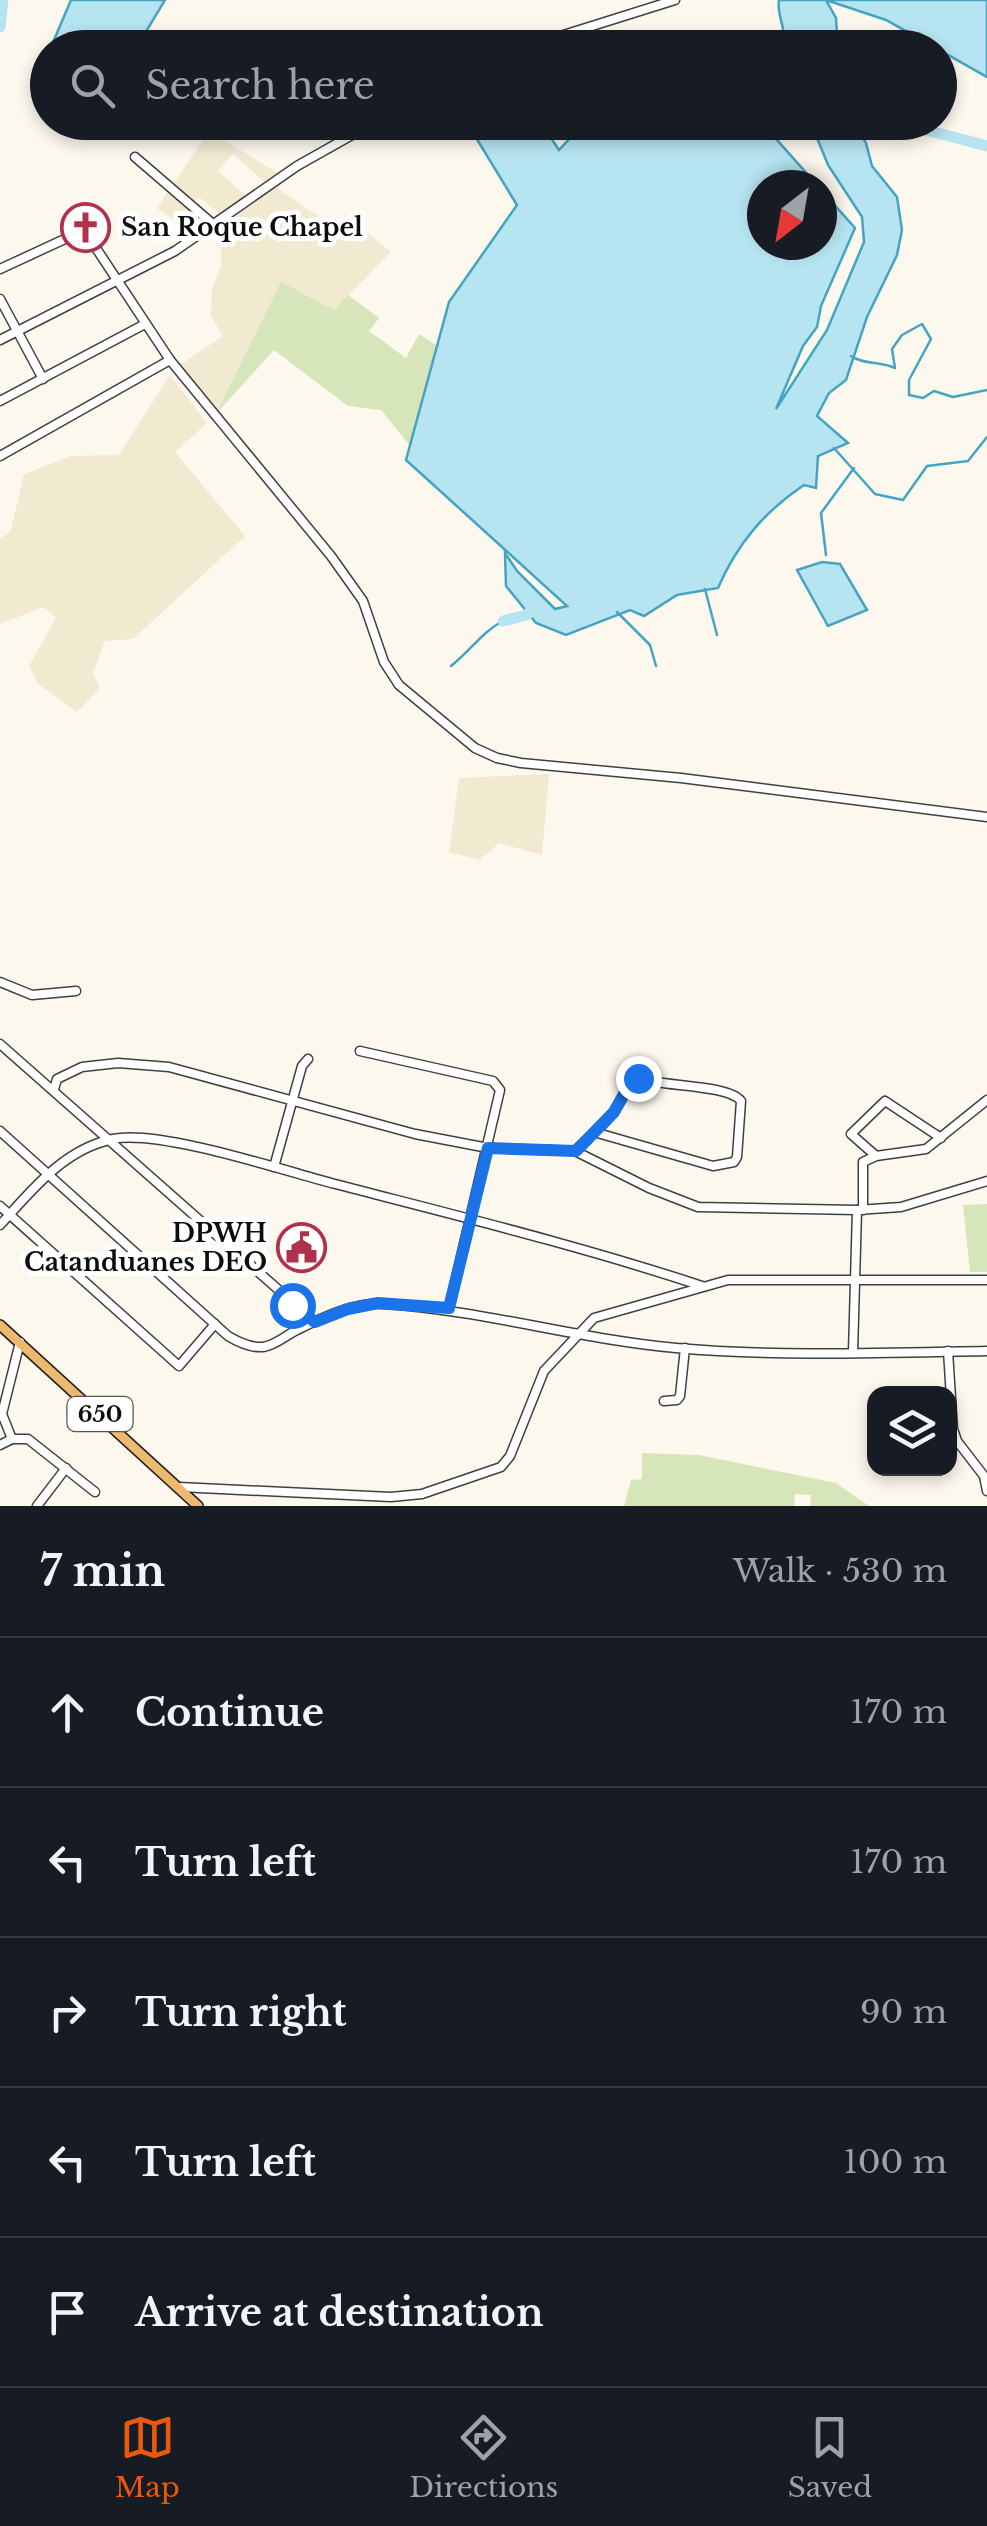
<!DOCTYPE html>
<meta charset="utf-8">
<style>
:root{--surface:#171b24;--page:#242831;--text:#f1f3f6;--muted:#9ea1a6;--line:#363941;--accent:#ea580c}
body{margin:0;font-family:"Libre Baskerville",serif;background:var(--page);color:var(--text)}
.controls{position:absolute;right:30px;bottom:30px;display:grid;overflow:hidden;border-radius:20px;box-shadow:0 5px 15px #0003}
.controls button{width:90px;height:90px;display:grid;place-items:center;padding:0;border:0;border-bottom:2px solid var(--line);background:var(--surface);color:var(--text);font:50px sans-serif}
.compass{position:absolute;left:747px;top:170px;width:90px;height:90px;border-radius:50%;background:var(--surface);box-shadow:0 5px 15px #0003;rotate:211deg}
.stop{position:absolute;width:30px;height:30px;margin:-22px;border:8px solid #1a73e8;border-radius:50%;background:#fff}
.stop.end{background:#1a73e8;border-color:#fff;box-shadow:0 2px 10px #0008}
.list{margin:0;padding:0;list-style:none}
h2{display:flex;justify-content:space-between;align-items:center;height:130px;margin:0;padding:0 40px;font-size:42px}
h2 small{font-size:32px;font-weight:400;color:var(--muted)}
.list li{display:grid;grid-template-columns:65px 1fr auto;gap:30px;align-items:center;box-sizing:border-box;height:150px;padding:0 40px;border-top:2px solid var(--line)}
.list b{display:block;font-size:38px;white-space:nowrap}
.list em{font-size:32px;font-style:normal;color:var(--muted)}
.icon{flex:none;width:55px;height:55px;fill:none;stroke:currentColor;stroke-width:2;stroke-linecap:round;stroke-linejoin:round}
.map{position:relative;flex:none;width:987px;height:1506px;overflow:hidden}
.search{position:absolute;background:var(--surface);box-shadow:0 5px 15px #0003;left:30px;right:30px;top:30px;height:110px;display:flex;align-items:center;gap:25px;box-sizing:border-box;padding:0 35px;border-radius:55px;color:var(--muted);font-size:38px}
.sheet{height:880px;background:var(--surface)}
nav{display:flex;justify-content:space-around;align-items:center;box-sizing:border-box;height:140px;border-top:2px solid var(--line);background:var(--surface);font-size:28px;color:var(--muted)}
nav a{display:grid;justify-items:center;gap:5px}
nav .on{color:var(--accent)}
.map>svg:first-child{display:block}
.farmland{fill:#f1e9d0}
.green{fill:#d7e5ba}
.water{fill:#b7e4f1;stroke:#44a4c1;stroke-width:2.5}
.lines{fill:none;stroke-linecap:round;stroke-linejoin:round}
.stream{stroke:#44a4c1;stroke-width:2.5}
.river{stroke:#b7e4f1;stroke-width:11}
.minor-casing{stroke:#404040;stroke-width:11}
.major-casing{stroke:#1e1e1e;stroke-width:12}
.minor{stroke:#fff;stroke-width:8}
.major{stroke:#edb96e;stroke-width:9}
.route{stroke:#1a73e8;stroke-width:12}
.labels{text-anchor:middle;stroke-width:10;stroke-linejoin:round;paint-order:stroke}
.shield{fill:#fff;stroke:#565656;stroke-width:2.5}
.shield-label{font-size:22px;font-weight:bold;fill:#0d0d0d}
.poi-label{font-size:25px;font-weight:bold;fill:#0d0d0d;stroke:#fff;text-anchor:start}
</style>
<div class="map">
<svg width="987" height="1506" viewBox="0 0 987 1506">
<rect width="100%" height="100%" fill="#fdf8ee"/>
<g class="farmland">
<path d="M209,131L279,174L266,183L233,154L218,171L246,196L221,215L199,197L192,204L211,222L206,225L188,212L177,222L157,208Z"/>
<path d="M274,186L351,239L363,229L391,252L334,310L281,283L216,414L180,365L223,336L211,316L212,289L221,267V226Z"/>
<path d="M170,375L207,423L175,452L245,536L133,639L105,641L93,673L100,688L77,712L38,684L29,666L56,618L43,607L0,624V539L11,530L24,474L71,456L119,455Z"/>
<path d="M549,774L542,855L499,843L480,860L449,852L459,778Z"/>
</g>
<g class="green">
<path d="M281,282L334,310L348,295L379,318L369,331L406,358L419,334L439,347L411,447L381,410L348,406L274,350L216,414Z"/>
<path d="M987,1204V1272H970L963,1205Z"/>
<path d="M642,1453L699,1455L836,1483L869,1506H810L811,1495L795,1494L794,1506H624L631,1480L642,1479Z"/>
</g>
<g class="water">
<path d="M71,0H165L144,35L130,47H51Z"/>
<path d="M779,0H987V77L886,20L826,0L836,18L838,47H784C787,29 776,15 779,0Z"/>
<path d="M624,123H762L817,185H762V245H822V191L855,228L821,306L817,327L803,346L776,409L827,330L864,242L862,217L828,165L811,123H853L866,143L872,166L897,197L902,230L897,255L867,317L846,380L829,393L817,416L848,443L818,456L816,488L804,485C764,512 737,544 718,588L677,595L644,616L630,610L566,635L536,623L506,586L505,553L517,571L555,609L567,606L406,460L449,302L517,205L467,123H541L559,150L584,123H603L616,127Z"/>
<path d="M822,562L840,564L867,610L828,626L797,570Z"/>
</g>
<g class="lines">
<g class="stream">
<path d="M851,356C864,365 880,361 895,368L892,349L902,335L922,324L931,339L909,380V395L923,398L934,391L953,397L987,390"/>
<path d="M834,448L875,494L903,500L927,466L968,461L987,437"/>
<path d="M826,555L821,513L854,468"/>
<path d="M705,589L717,635"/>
<path d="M617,612L650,645L656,666"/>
<path d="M451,666C470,651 483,631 503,621"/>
</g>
<g class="river">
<path d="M0,27L3,0"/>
<path d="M895,122L987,146"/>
<path d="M503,621L527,615L532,609L540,611"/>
</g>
<defs>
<g id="minor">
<path d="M522,48L675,0"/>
<path d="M135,157L214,225"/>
<path d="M0,269L80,232L88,236L170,360L331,556L363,601L384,662L399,685L475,748L497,758L521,763L681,778L987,817"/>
<path d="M0,299L43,379"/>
<path d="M0,340L175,251L297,166L375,122"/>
<path d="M0,401L145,324"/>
<path d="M0,456L170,360"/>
<path d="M0,982L32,995L76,991"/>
<path d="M0,1044L315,1322"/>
<path d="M360,1051L493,1081L500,1090L449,1308"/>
<path d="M54,1089L57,1079L82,1067L118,1063L169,1067L415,1134L488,1148L575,1151L649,1188L698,1207L857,1210L901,1207L987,1181"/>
<path d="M0,1131L228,1336C238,1342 251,1348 263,1347C276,1345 286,1335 297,1330C323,1317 355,1302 383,1304C482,1310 577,1339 676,1348C779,1357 884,1353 987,1351"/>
<path d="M575,1151C587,1138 602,1127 613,1113C622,1101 625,1088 638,1078C662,1087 728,1084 741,1101L737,1157L734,1162L713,1166L594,1132"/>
<path d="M876,1156L851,1134L885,1101L941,1138"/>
<path d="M274,1167L302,1066L308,1059"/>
<path d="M0,1206L179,1366L215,1324"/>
<path d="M863,1210V1162L876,1156L926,1149L987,1100"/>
<path d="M0,1225C32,1190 64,1149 113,1139C159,1129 285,1171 335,1184C458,1216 581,1246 702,1286"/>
<path d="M948,1351L953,1429L957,1441L984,1476L987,1491"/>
<path d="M853,1353L857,1210"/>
<path d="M664,1401L677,1400L680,1396L685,1348"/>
<path d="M12,1439H28L95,1492"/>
<path d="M0,1445L12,1439L2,1414L20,1342"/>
<path d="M179,1487L391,1497L422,1494L501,1467L510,1456L544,1371L594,1318L728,1280H987"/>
<path d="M37,1506L66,1468"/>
</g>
<path id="major" d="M0,1325L198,1506"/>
</defs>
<use href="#minor" class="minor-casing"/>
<use href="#major" class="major-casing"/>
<use href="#minor" class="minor"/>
<use href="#major" class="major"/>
</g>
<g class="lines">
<path class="route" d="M292,1305L315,1322L348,1309L378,1303L449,1308L488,1148L576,1151L614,1112L629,1085L638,1078"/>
</g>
<defs>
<symbol id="church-ring" viewBox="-11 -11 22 22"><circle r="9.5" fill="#fff" stroke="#b0314c" stroke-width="1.5"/><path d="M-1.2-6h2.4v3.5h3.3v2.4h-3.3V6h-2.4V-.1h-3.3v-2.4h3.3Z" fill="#b0314c"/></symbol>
<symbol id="civic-ring" viewBox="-11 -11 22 22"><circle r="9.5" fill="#fff" stroke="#b0314c" stroke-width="1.5"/><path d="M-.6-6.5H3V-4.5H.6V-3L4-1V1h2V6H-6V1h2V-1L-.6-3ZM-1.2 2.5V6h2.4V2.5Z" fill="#b0314c"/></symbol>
</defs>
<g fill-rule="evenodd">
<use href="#church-ring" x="58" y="200" width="55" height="55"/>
<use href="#civic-ring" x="274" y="1220" width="55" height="55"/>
</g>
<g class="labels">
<rect class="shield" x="67.5" y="1397" width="65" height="34" rx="8"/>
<g class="shield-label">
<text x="100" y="1422">650</text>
</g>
<g class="poi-label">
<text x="121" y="236">San Roque Chapel</text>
<text x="267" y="1242" text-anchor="end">DPWH<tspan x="267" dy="29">Catanduanes DEO</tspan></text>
</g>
</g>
</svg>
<div class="controls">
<button><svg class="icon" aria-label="layers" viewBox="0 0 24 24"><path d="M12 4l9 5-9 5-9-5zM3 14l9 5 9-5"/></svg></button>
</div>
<svg class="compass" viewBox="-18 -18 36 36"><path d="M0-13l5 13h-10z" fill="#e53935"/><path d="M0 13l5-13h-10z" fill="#9ea1a6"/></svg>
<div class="stop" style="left:292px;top:1305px"></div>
<div class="stop end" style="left:638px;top:1078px"></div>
<div class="search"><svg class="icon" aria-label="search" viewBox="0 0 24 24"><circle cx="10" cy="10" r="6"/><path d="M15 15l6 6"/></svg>Search here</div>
</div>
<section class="sheet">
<h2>7 min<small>Walk · 530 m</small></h2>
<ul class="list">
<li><svg class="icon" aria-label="ahead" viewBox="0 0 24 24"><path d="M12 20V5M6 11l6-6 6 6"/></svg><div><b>Continue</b></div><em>170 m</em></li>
<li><svg class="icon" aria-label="left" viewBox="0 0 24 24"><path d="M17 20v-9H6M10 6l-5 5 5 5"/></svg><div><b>Turn left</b></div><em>170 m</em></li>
<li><svg class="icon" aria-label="right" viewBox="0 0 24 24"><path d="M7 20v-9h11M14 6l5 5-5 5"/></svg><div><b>Turn right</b></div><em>90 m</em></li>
<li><svg class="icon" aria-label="left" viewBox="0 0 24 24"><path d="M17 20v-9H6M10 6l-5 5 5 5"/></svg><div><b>Turn left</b></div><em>100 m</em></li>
<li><svg class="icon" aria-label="arrive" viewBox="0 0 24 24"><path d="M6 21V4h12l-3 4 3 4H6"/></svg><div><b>Arrive at destination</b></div></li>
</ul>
</section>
<nav>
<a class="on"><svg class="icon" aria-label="map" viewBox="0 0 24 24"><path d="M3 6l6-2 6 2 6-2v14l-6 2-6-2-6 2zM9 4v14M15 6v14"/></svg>Map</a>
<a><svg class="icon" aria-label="directions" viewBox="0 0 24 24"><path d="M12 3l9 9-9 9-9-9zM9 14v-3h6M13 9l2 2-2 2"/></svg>Directions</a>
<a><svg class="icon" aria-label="saved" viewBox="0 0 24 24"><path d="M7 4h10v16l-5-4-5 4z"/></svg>Saved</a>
</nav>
